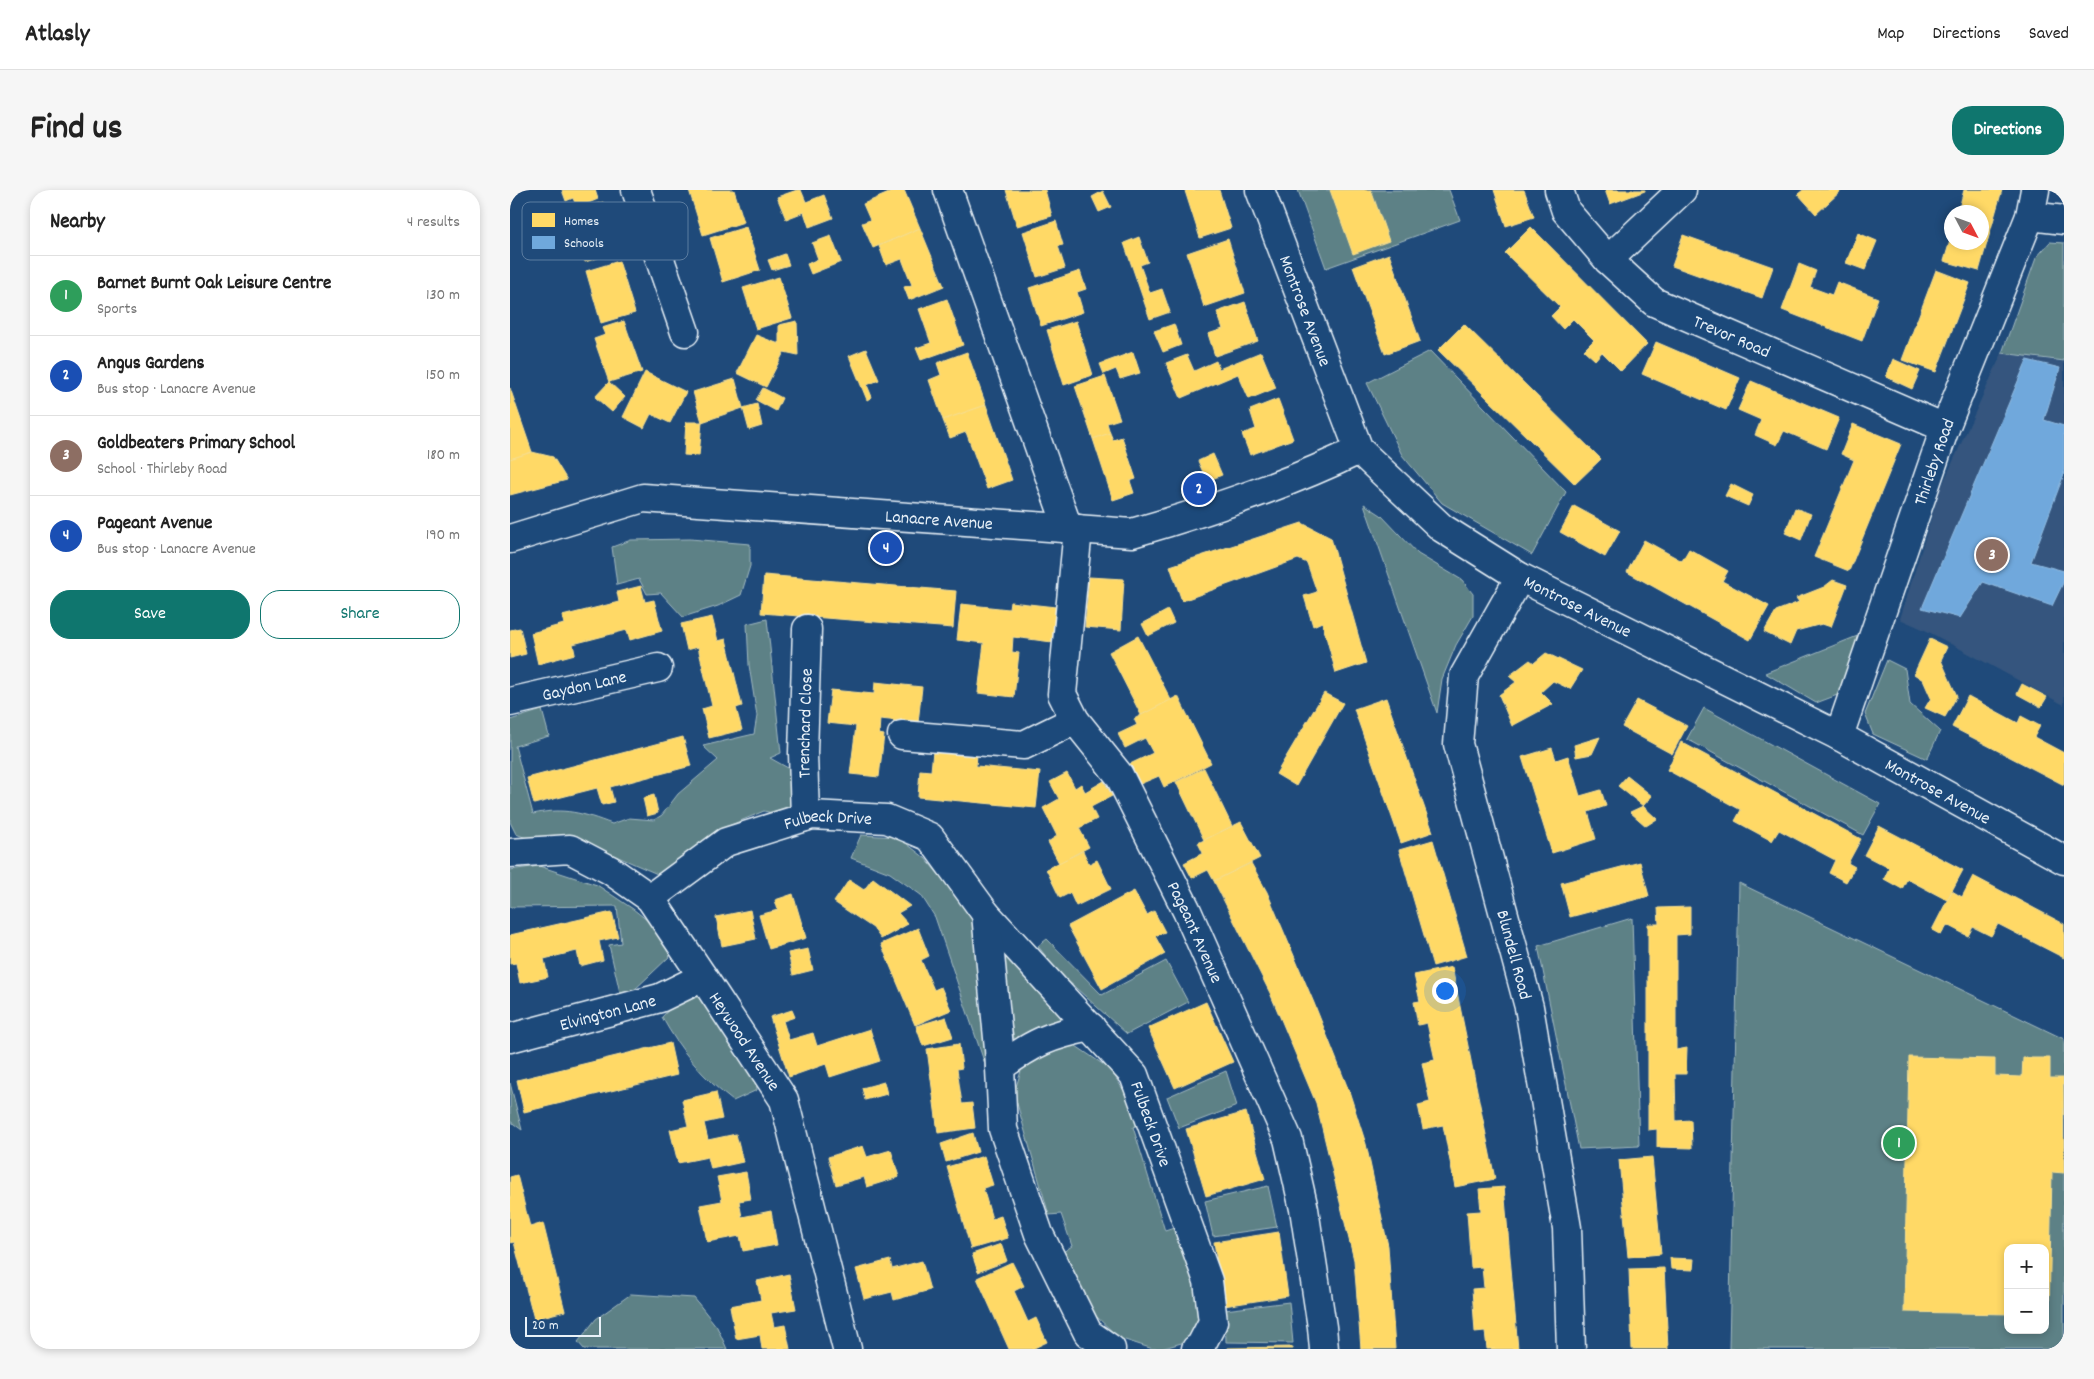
<!DOCTYPE html>
<meta charset="utf-8">
<style>
:root{--surface:#fff;--page:#f6f6f6;--text:#222;--muted:#767676;--line:#e0e0e0;--accent:#0f766e}
body{margin:0;font-family:Dekko,sans-serif;background:var(--page);color:var(--text)}
.controls{position:absolute;right:15px;bottom:15px;display:grid;overflow:hidden;border-radius:10px;box-shadow:0 2px 8px #0003}
.controls button{width:45px;height:45px;display:grid;place-items:center;padding:0;border:0;border-bottom:1px solid var(--line);background:var(--surface);color:var(--text);font:25px sans-serif}
.compass{position:absolute;left:1434px;top:15px;width:45px;height:45px;border-radius:50%;background:var(--surface);box-shadow:0 2px 8px #0003;rotate:131deg}
.scale{position:absolute;left:15px;bottom:12px;width:76px;box-sizing:border-box;padding-left:5px;border:2px solid #e8f1f8;border-top:0;font-size:14px;line-height:18px;white-space:nowrap;color:#e8f1f8;-webkit-text-stroke:4px #1f4a7a;paint-order:stroke}
.you{position:absolute;left:934px;top:800px;width:18px;height:18px;margin:-12px;border:4px solid #fff;border-radius:50%;background:#1a73e8;box-shadow:0 0 0 8px #1a73e833}
.badge{display:grid;place-items:center;width:32px;height:32px;border-radius:50%;background:var(--accent);color:#fff;font-size:16px;font-weight:700}
.pin{position:absolute;translate:-50% -50%;border:2px solid #fff;box-shadow:0 1px 5px #0006}
.list{margin:0;padding:0;list-style:none}
h2{display:flex;justify-content:space-between;align-items:center;height:65px;margin:0;padding:0 20px;font-size:21px}
h2 small{font-size:16px;font-weight:400;color:var(--muted)}
.list li{display:grid;grid-template-columns:32px 1fr auto;gap:15px;align-items:center;box-sizing:border-box;height:80px;padding:0 20px;border-top:1px solid var(--line)}
.list b{display:block;font-size:19px;white-space:nowrap}
.list p{margin:0;font-size:16px;white-space:nowrap;color:var(--muted)}
.list em{font-size:16px;font-style:normal;color:var(--muted)}
.actions{display:flex;gap:10px;padding:15px 20px}
.actions a{flex:1;padding:11px 0;border:1px solid var(--accent);border-radius:20px;text-align:center;font-size:18px;color:var(--accent)}
.actions .main{background:var(--accent);color:#fff}
.map{position:relative;flex:none;width:1554px;height:1159px;overflow:hidden;border-radius:20px}
header{display:flex;align-items:center;gap:30px;box-sizing:border-box;height:70px;padding:0 25px;background:var(--surface);border-bottom:1px solid var(--line)}
header strong{font-size:24px}
nav{display:flex;gap:28px;margin-inline-start:auto;font-size:18px}
.intro{display:flex;align-items:center;justify-content:space-between;box-sizing:border-box;height:120px;padding:0 30px}
h1{margin:0;font-size:35px}
.button{padding:12px 22px;border-radius:20px;background:var(--accent);color:#fff;font-size:18px;font-weight:700}
main{display:flex;gap:30px;padding:0 30px}
aside{flex:1;background:var(--surface);border-radius:20px;box-shadow:0 2px 8px #0003}
.map>svg:first-child{display:block}
.built{fill:#34557e}
.green{fill:#5d8186;stroke:#a2b9bf;fill-rule:evenodd}
.homes{fill:#ffd966;stroke:#f8e092}
.schools{fill:#6fa8dc;stroke:#93bee4}
.lines{fill:none;stroke-linecap:round;stroke-linejoin:round}
.minor-casing{stroke:#e8f1f8;stroke-width:31}
.tertiary-casing{stroke:#e8f1f8;stroke-width:31}
.minor{stroke:#1f4a7a;stroke-width:28}
.tertiary{stroke:#1f4a7a;stroke-width:28}
.labels{text-anchor:middle;stroke-width:5;stroke-linejoin:round;paint-order:stroke}
.street-label{font-size:18px;fill:#e8f1f8;stroke:#1f4a7a}
.key{fill:#1f4a7a;stroke:#5b7ca0;stroke-width:1}
.key-label{font-size:14px;fill:#e8f1f8}
</style>
<header>
<strong>Atlasly</strong>
<nav><a>Map</a><a>Directions</a><a>Saved</a></nav>
</header>
<div class="intro"><h1>Find us</h1><a class="button">Directions</a></div>
<main>
<aside>
<h2>Nearby<small>4 results</small></h2>
<ul class="list">
<li><span class="badge" style="background:#2e9e5b">1</span><div><b>Barnet Burnt Oak Leisure Centre</b><p>Sports</p></div><em>130 m</em></li>
<li><span class="badge" style="background:#1a4fb4">2</span><div><b>Angus Gardens</b><p>Bus stop · Lanacre Avenue</p></div><em>150 m</em></li>
<li><span class="badge" style="background:#8d6e63">3</span><div><b>Goldbeaters Primary School</b><p>School · Thirleby Road</p></div><em>180 m</em></li>
<li><span class="badge" style="background:#1a4fb4">4</span><div><b>Pageant Avenue</b><p>Bus stop · Lanacre Avenue</p></div><em>190 m</em></li>
</ul>
<div class="actions"><a class="main">Save</a><a>Share</a></div>
</aside>
<div class="map">
<svg width="1554" height="1159" viewBox="0 0 1554 1159">
<rect width="100%" height="100%" fill="#1f4a7a"/>
<filter id="ink" filterUnits="userSpaceOnUse"><feTurbulence type="fractalNoise" baseFrequency=".02" numOctaves="2"/><feDisplacementMap in="SourceGraphic" scale="10" xChannelSelector="R" yChannelSelector="G"/><feConvolveMatrix kernelMatrix="1 2 1 2 8 2 1 2 1" color-interpolation-filters="sRGB"/></filter>
<g filter="url(#ink)">
<path class="built" d="M1492,163L1554,172V515L1417,441L1390,429L1430,300Z"/>
<g class="green">
<path d="M788,0H939L950,30L816,78Z"/>
<path d="M1540,52L1554,53V171L1492,163L1526,68Z"/>
<path d="M920,161L1056,302L1022,365L932,313L892,265L857,193Z"/>
<path d="M854,314L871,325L908,364L952,390L963,404V426L946,455L932,489L927,523Z"/>
<path d="M180,349L240,354V376L231,405L208,416L173,427L151,403L137,404L129,389L107,395L102,357L121,350Z"/>
<path d="M257,429L271,563L260,568L278,578L286,606L275,626L254,621L216,637L152,686L85,657L19,649L6,644L0,632V530L32,520L39,546L5,556L23,624C54,617 73,623 102,634L119,628L144,630L152,625L168,604L208,570L193,556L244,544L247,526L239,475L237,434Z"/>
<path d="M1350,445L1330,504L1306,513L1255,483Z"/>
<path d="M1377,470L1395,479L1400,514L1430,541L1417,569L1363,544L1355,524Z"/>
<path d="M1194,518L1370,614L1353,645L1177,549Z"/>
<path d="M351,645L388,647L415,668L465,728L478,883L425,727L411,705L380,683L341,668Z"/>
<path d="M29,676L87,695L123,719L147,738L160,766L122,802L111,807L99,755L111,753L107,716L0,717V680Z"/>
<path d="M1229,693L1554,849V1159H1219ZM1498,1058H1535V1140H1498Z"/>
<path d="M1122,728L1129,956L1069,959L1028,756Z"/>
<path d="M486,749L561,830L505,854Z"/>
<path d="M537,749L592,805L656,771L678,812L617,844L546,780L528,756Z"/>
<path d="M182,804L197,812L246,882L247,900L223,911C193,888 170,860 152,827L164,814Z"/>
<path d="M560,852L600,879L625,918L631,934L623,937L655,1041L667,1037L683,1085L690,1136L678,1151L651,1159H643L609,1148L585,1125L553,1062L562,1056L551,1024L539,1025L504,903L514,872Z"/>
<path d="M716,881L727,916L669,938L657,907Z"/>
<path d="M0,893L12,940L0,931Z"/>
<path d="M758,996L767,1037L703,1046L695,1011Z"/>
<path d="M121,1104L184,1108L207,1137L217,1159H74L68,1152L86,1129Z"/>
<path d="M779,1112L783,1153L716,1152L715,1120Z"/>
</g>
<g class="homes">
<path d="M52,0H85L88,9L67,18L63,8L56,11Z"/>
<path d="M179,0H224L234,32L193,45Z"/>
<path d="M287,0H291L296,12L314,5L323,28L299,37L294,22L276,29L267,7Z"/>
<path d="M386,0H394L410,38L363,58L352,33L360,30L353,14Z"/>
<path d="M496,0H535L542,26L507,36Z"/>
<path d="M679,0H709L721,38L690,48L675,1Z"/>
<path d="M820,0H861L879,51L843,64Z"/>
<path d="M984,0H1014L1024,27L996,36Z"/>
<path d="M1095,0H1135V1L1100,14Z"/>
<path d="M1293,0H1332L1306,24L1288,4Z"/>
<path d="M1454,0H1492L1469,81L1434,71L1442,44V52H1472V22H1448Z"/>
<path d="M593,1L601,17L589,22L582,7Z"/>
<path d="M93,12L109,61L75,72L69,52L56,56L47,26Z"/>
<path d="M546,31L553,55L548,56L555,78L527,87L513,42Z"/>
<path d="M236,37L250,80L213,92L200,48Z"/>
<path d="M1021,37L1137,154L1111,181L1092,162L1085,170L1074,160L1084,150L1063,129L1053,139L1041,126L1050,117L995,63Z"/>
<path d="M410,38L434,96L399,110L394,97L402,95L392,69L376,75L369,56Z"/>
<path d="M1348,43L1367,51L1355,80L1336,73Z"/>
<path d="M1173,45L1263,77L1252,108L1162,76Z"/>
<path d="M321,46L331,72L301,84L297,74L308,69L302,53Z"/>
<path d="M629,47L638,72L630,75L640,103L652,99L660,122L640,129L614,53Z"/>
<path d="M718,49L735,103L694,117L677,63Z"/>
<path d="M275,64L279,75L262,80L258,70Z"/>
<path d="M879,64L910,151L875,164L843,77Z"/>
<path d="M109,71L125,123L91,133L76,81Z"/>
<path d="M1289,74L1306,81L1300,97L1322,105L1327,92L1368,108L1352,151L1272,120Z"/>
<path d="M1426,80L1460,93L1426,182L1392,170Z"/>
<path d="M570,81L576,99L567,102L573,122L531,136L519,98Z"/>
<path d="M269,87L282,128L246,139L233,98Z"/>
<path d="M437,109L453,155L411,170L406,158L421,153L409,119Z"/>
<path d="M735,112L748,151L705,166L698,144L713,139L707,122Z"/>
<path d="M114,131L132,182L99,192L84,149L95,145L92,138Z"/>
<path d="M287,131L288,165L274,162L256,197L227,183L246,145L269,154V135Z"/>
<path d="M566,131L583,185L554,195L537,140Z"/>
<path d="M664,134L671,155L653,162L644,141Z"/>
<path d="M954,134L1091,269L1065,294L928,160Z"/>
<path d="M1146,152L1230,188L1216,220L1132,184Z"/>
<path d="M356,159L369,190L357,195L362,207L357,210L339,166Z"/>
<path d="M457,162L476,215L433,230L419,190L431,185L427,173Z"/>
<path d="M623,162L630,183L610,189L606,179L594,184L590,174Z"/>
<path d="M751,162L766,198L739,209L728,184L671,208L656,173L677,165L684,181L706,171L709,179Z"/>
<path d="M1383,169L1410,181L1402,199L1376,187Z"/>
<path d="M135,182L176,202L160,233L141,224L134,238L113,227Z"/>
<path d="M595,186L610,229L597,233L600,243L583,249L565,196Z"/>
<path d="M225,189L233,218L192,232L183,202Z"/>
<path d="M1241,191L1329,228L1316,259L1274,241L1267,255L1245,245L1251,230L1228,220Z"/>
<path d="M99,192L115,207L102,222L85,207Z"/>
<path d="M0,198L22,262L0,269Z"/>
<path d="M253,198L272,208L266,221L246,210Z"/>
<path d="M768,209L783,249L740,265L732,244L746,239L740,220Z"/>
<path d="M247,214L252,236L239,240L233,218Z"/>
<path d="M476,215L502,290L477,299L456,242L440,248L433,230Z"/>
<path d="M176,232H192L189,266L174,265Z"/>
<path d="M1343,234L1391,254L1339,381L1304,367L1344,270L1331,264Z"/>
<path d="M600,243L603,250L612,247L626,289L620,291L624,303L603,310L583,249Z"/>
<path d="M22,262L43,267L57,290L0,305V269Z"/>
<path d="M703,264L712,285L697,291L688,271Z"/>
<path d="M1221,294L1243,305L1238,316L1215,306Z"/>
<path d="M1064,316L1110,341L1095,367L1050,342Z"/>
<path d="M1285,318L1301,324L1291,350L1275,343Z"/>
<path d="M792,333L821,348L856,473L826,483L812,432L803,436L794,406L807,402L797,373L788,369L672,411L660,376Z"/>
<path d="M1134,350L1172,371L1179,359L1218,381L1212,391L1259,416L1240,450L1117,382Z"/>
<path d="M254,385L446,401L443,438L251,423Z"/>
<path d="M579,387L614,389L611,440L575,437Z"/>
<path d="M1323,390L1337,395L1321,437L1312,434L1286,441L1280,455L1254,442L1266,421L1289,412L1286,408L1314,397Z"/>
<path d="M131,396L135,412L144,410L152,441L120,450L117,440L63,454L65,464L28,474L21,443L54,434L52,426L109,412L107,402Z"/>
<path d="M500,412L546,417L542,452L503,447L502,462L509,463L504,507L468,503L474,453L447,450L451,414L499,419Z"/>
<path d="M658,420L664,433L638,446L632,434Z"/>
<path d="M202,427L208,451L216,449L232,516L226,518L232,540L199,548L192,519L202,516L188,457L177,460L171,434Z"/>
<path d="M10,438L16,464L0,468V440Z"/>
<path d="M628,446L661,510L631,525L599,462Z"/>
<path d="M1420,449L1437,457L1431,470L1447,506L1435,527L1415,518L1421,508L1413,490L1404,484Z"/>
<path d="M1036,463L1072,480L1060,499L1043,491L1031,502L1043,514L1002,536L989,505L1006,492L999,486L1020,470L1024,473Z"/>
<path d="M365,492L412,497L408,533L370,529L369,544L374,545L369,587L340,584L346,536L317,533L321,500L364,504Z"/>
<path d="M1512,494L1537,507L1531,517L1507,504Z"/>
<path d="M814,503L833,513L786,596L766,584Z"/>
<path d="M668,506L701,573L654,597L649,586L630,594L620,574L643,563L635,548L615,558L608,544L627,535L624,529Z"/>
<path d="M1458,506L1508,533L1511,526L1530,536L1524,547L1554,563V595L1442,537Z"/>
<path d="M876,508L923,642L891,653L844,519Z"/>
<path d="M1127,510L1177,536L1162,564L1112,537Z"/>
<path d="M173,547L181,576L100,597L104,612L92,615L87,598L24,614L17,588Z"/>
<path d="M1090,547L1082,564L1066,567L1064,555Z"/>
<path d="M1171,552L1351,649L1338,673L1345,677L1336,692L1319,683L1325,670L1269,640L1262,651L1225,631L1231,620L1157,580Z"/>
<path d="M1042,558L1046,570L1058,566L1070,606L1091,600L1096,616L1078,622L1086,649L1042,663L1012,567Z"/>
<path d="M423,561L467,565L466,576L530,582L526,618L408,607L410,580L421,581Z"/>
<path d="M694,578L722,636L694,650L666,592Z"/>
<path d="M557,583L565,598L571,594L575,602L594,591L602,606L581,617L587,629L569,638L579,657L549,673L538,652L547,646L533,618L549,609L540,592Z"/>
<path d="M1117,586L1142,606L1133,616L1108,596Z"/>
<path d="M144,605L148,623L137,626L133,608Z"/>
<path d="M1133,616L1147,629L1136,636L1120,622Z"/>
<path d="M731,632L750,668L704,691L698,680L682,688L674,673L693,663L688,653Z"/>
<path d="M1369,636L1453,680L1437,710L1397,689L1392,699L1374,689L1379,678L1354,665Z"/>
<path d="M923,650L957,766L923,776L889,660Z"/>
<path d="M573,661L579,674L587,670L601,699L566,716L560,703L550,708L536,679Z"/>
<path d="M1130,672L1139,706L1060,727L1051,693Z"/>
<path d="M741,673L757,702L804,813L839,901L856,954L878,1056L885,1159H851L844,1070L806,913L760,803L704,691Z"/>
<path d="M1463,686L1554,734V768L1488,734L1481,746L1463,737L1458,746L1437,735L1431,745L1422,740L1442,701L1452,707Z"/>
<path d="M363,688L400,716L388,723L398,734L371,749L363,738L324,712L339,690L354,700Z"/>
<path d="M624,701L637,725L644,721L655,742L645,746L655,764L592,799L558,736Z"/>
<path d="M283,704L296,748L259,759L249,725L268,720L265,710Z"/>
<path d="M1180,717V744L1166,745V860L1177,858L1176,884H1165L1166,931L1181,930L1182,958L1147,957V939L1138,940V734H1149L1148,718Z"/>
<path d="M240,720L246,749L212,756L206,727Z"/>
<path d="M102,722L108,747L89,751L93,770L70,776L67,761L34,769L38,787L10,793L6,773L0,774V745Z"/>
<path d="M408,738L419,766L411,770L424,800L431,797L441,820L405,835L371,754Z"/>
<path d="M298,759L303,780L283,785L278,763Z"/>
<path d="M942,777L985,989L945,997L933,935L913,939L908,915L920,912L912,873L925,870L917,833L908,835L904,812L910,811L904,785Z"/>
<path d="M696,812L723,872L665,898L638,838Z"/>
<path d="M282,820L285,827L273,831L279,850L303,843L307,856L360,839L370,871L320,887L316,874L279,887L260,827Z"/>
<path d="M436,827L443,847L413,856L406,836Z"/>
<path d="M160,853L167,885L14,922L7,890Z"/>
<path d="M449,854L452,878L447,879L452,914L462,913L465,938L428,943L417,859Z"/>
<path d="M1399,867L1485,869V886L1512,887L1513,868H1540V888H1553L1554,983L1542,982L1539,1125H1535V1058H1498V1124L1394,1122Z"/>
<path d="M374,892L377,904L355,910L352,898Z"/>
<path d="M206,902L212,929L194,933L198,950L226,944L233,972L201,979L198,967L168,973L160,940L178,936L172,910Z"/>
<path d="M736,922L755,989L696,1006L676,939Z"/>
<path d="M463,943L468,962L436,972L431,954Z"/>
<path d="M353,956L357,967L381,960L389,987L357,997L354,987L326,995L318,967Z"/>
<path d="M474,966L483,995L473,998L482,1029L491,1026L498,1048L461,1059L437,977Z"/>
<path d="M1142,967L1151,1064L1118,1067L1109,970Z"/>
<path d="M236,982L241,1009L229,1011L232,1027L261,1021L267,1055L233,1061L230,1046L197,1052L190,1015L212,1011L207,987Z"/>
<path d="M7,985L20,1037L33,1033L55,1121L24,1129L4,1052L0,1053V987Z"/>
<path d="M994,997L1008,1159H977L975,1141L965,1142L962,1099L974,1098L972,1077L961,1078L957,1022L971,1021L969,999Z"/>
<path d="M769,1042L778,1106L714,1116L704,1052Z"/>
<path d="M491,1054L497,1071L468,1082L462,1064Z"/>
<path d="M1160,1068L1184,1069L1183,1080L1161,1079Z"/>
<path d="M380,1070L382,1079L412,1071L420,1100L384,1110L382,1102L354,1109L346,1079Z"/>
<path d="M502,1072L514,1096L504,1101L518,1132L526,1128L537,1152L522,1159H499L467,1088Z"/>
<path d="M1154,1078L1158,1159H1122L1119,1079Z"/>
<path d="M279,1084L286,1119L261,1123L264,1137L275,1135L280,1159H252L250,1145L226,1149L220,1116L251,1110L247,1091Z"/>
<path d="M783,1157V1159H717V1158Z"/>
</g>
<path class="schools" d="M1517,170L1550,178L1534,230L1554,236V284L1521,372L1554,381V391L1542,416L1473,392L1450,428L1412,418Z"/>
<g class="lines">
<defs>
<g id="minor">
<path d="M126,0L175,142"/>
<path d="M438,0L558,338"/>
<path id="s1" d="M1049,0L1056,21L1098,70L1144,112L1435,238"/>
<path d="M1520,26L1554,30"/>
<path d="M1098,70L1172,0"/>
<path id="s2" d="M568,339L552,504L565,530L609,585L677,721L778,949L794,1019L812,1137L814,1159"/>
<path id="s3" d="M1010,387L954,486L948,554L1019,817L1057,1038L1061,1159"/>
<path id="s4" d="M0,512L148,478"/>
<path d="M392,545L514,555L565,530"/>
<path id="s5" d="M1329,546L1435,238L1520,26L1525,0"/>
<path id="s6" d="M295,627L293,563L297,439"/>
<path id="s7" d="M0,663L60,659L100,680L140,708L193,787L274,910L337,1159"/>
<path id="s8" d="M140,708L216,652L302,625L377,629L420,647L476,724L624,885L698,1091L703,1132L690,1157L686,1159"/>
<path d="M476,724L489,858L493,939L529,1044L578,1143L601,1159"/>
<path id="s9" d="M0,848L150,808L193,787"/>
<path d="M490,877C523,853 540,845 581,837"/>
</g>
<g id="tertiary">
<path id="s10" d="M750,0L849,260L932,338L1010,387L1329,546L1554,670"/>
<path id="s11" d="M0,349L133,308L622,343C699,321 777,295 849,260"/>
</g>
</defs>
<use href="#minor" class="minor-casing"/>
<use href="#tertiary" class="tertiary-casing"/>
<use href="#minor" class="minor"/>
<use href="#tertiary" class="tertiary"/>
</g>
</g>
<g class="labels">
<g class="street-label">
<text dy="6" stroke="none"><textPath href="#s10" startOffset="129">Montrose Avenue</textPath></text>
<text dy="6" stroke="none"><textPath href="#s1" startOffset="234">Trevor Road</textPath></text>
<text dy="6" stroke="none"><textPath href="#s5" startOffset="290">Thirleby Road</textPath></text>
<text dy="6" stroke="none"><textPath href="#s11" startOffset="436">Lanacre Avenue</textPath></text>
<text dy="6" stroke="none"><textPath href="#s10" startOffset="549">Montrose Avenue</textPath></text>
<text dy="6" stroke="none"><textPath href="#s4" startOffset="76">Gaydon Lane</textPath></text>
<text dy="6" stroke="none"><textPath href="#s6" startOffset="94">Trenchard Close</textPath></text>
<text dy="6" stroke="none"><textPath href="#s10" startOffset="954">Montrose Avenue</textPath></text>
<text dy="6" stroke="none"><textPath href="#s8" startOffset="200">Fulbeck Drive</textPath></text>
<text dy="6" stroke="none"><textPath href="#s2" startOffset="440">Pageant Avenue</textPath></text>
<text dy="6" stroke="none"><textPath href="#s3" startOffset="400">Blundell Road</textPath></text>
<text dy="6" stroke="none"><textPath href="#s9" startOffset="101">Elvington Lane</textPath></text>
<text dy="6" stroke="none"><textPath href="#s7" startOffset="326">Heywood Avenue</textPath></text>
<text dy="6" stroke="none"><textPath href="#s8" startOffset="672">Fulbeck Drive</textPath></text>
</g>
</g>
<rect x="12" y="12" width="166" height="58" rx="8" class="key"/>
<rect x="22" y="23" width="23" height="14" fill="#ffd966"/>
<rect x="22" y="46" width="23" height="13" fill="#6fa8dc"/>
<g class="key-label">
<text x="54" y="35">Homes</text>
<text x="54" y="57">Schools</text>
</g>
</svg>
<div class="controls">
<button>+</button>
<button>−</button>
</div>
<svg class="compass" viewBox="-18 -18 36 36"><path d="M0-13l5 13h-10z" fill="#e53935"/><path d="M0 13l5-13h-10z" fill="#767676"/></svg>
<div class="scale">20 m</div>
<div class="you"></div>
<div class="pin badge" style="left:1389px;top:953px;background:#2e9e5b">1</div>
<div class="pin badge" style="left:689px;top:299px;background:#1a4fb4">2</div>
<div class="pin badge" style="left:1482px;top:365px;background:#8d6e63">3</div>
<div class="pin badge" style="left:376px;top:358px;background:#1a4fb4">4</div>
</div>
</main>
